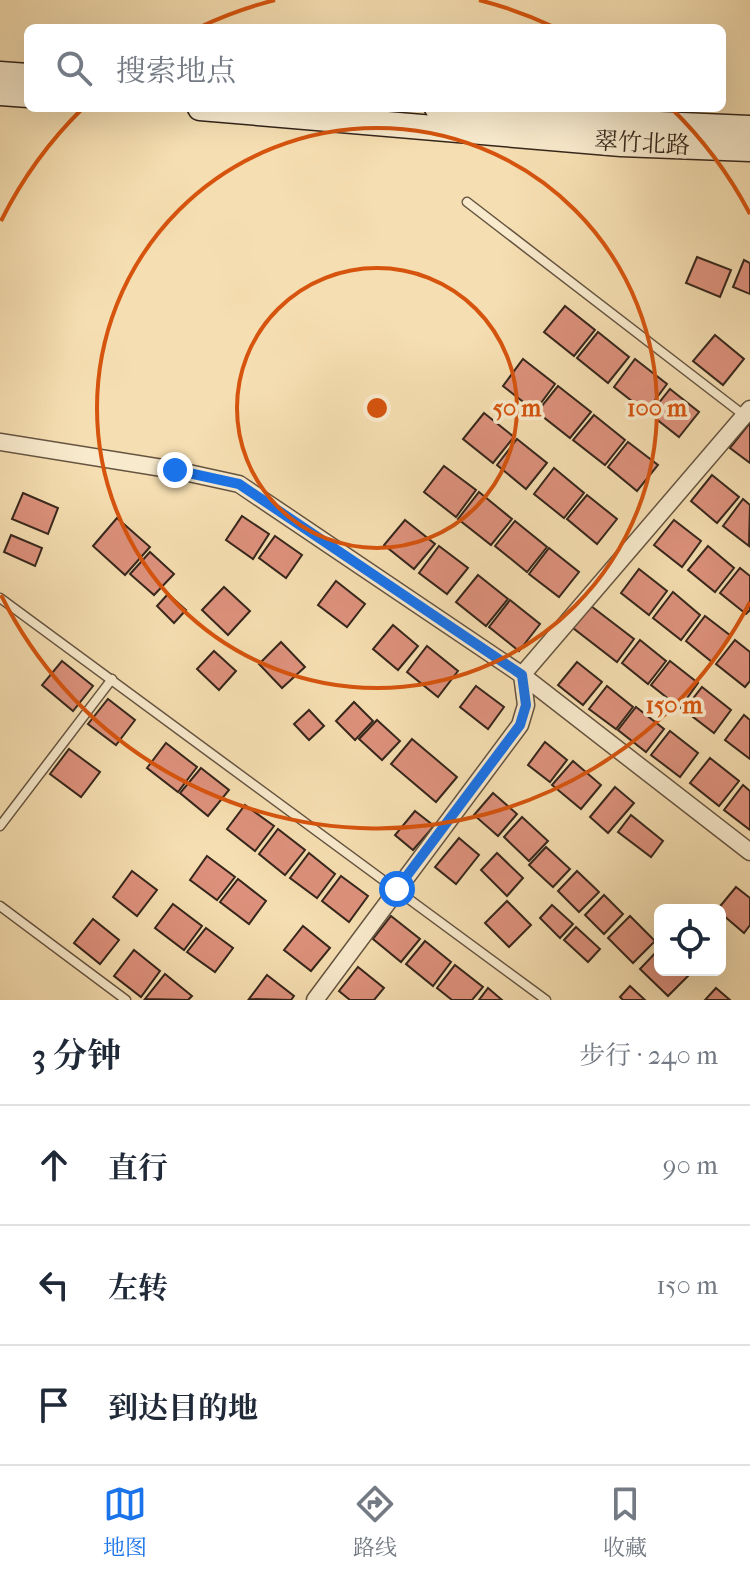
<!DOCTYPE html>
<html lang="zh">
<meta charset="utf-8">
<style>
:root{--surface:#fff;--page:#f2f2f3;--text:#1f2937;--muted:#747a83;--line:#e0e1e3;--accent:#1a73e8}
body{margin:0;font-family:"IM FELL French Canon","Noto Serif SC",serif;background:var(--page);color:var(--text)}
.controls{position:absolute;right:24px;bottom:24px;display:grid;overflow:hidden;border-radius:12px;box-shadow:0 8px 32px #0002}
.controls button{width:72px;height:72px;display:grid;place-items:center;padding:0;border:0;border-bottom:2px solid var(--line);background:var(--surface);color:var(--text);font:40px sans-serif}
.stop{position:absolute;width:24px;height:24px;margin:-18px;border:6px solid #1a73e8;border-radius:50%;background:#fff}
.stop.end{background:#1a73e8;border-color:#fff;box-shadow:0 2px 8px #0008}
.list{margin:0;padding:0;list-style:none}
h2{display:flex;justify-content:space-between;align-items:center;height:104px;margin:0;padding:0 32px;font-size:34px}
h2 small{font-size:26px;font-weight:400;color:var(--muted)}
.list li{display:grid;grid-template-columns:52px 1fr auto;gap:24px;align-items:center;box-sizing:border-box;height:120px;padding:0 32px;border-top:2px solid var(--line)}
.list b{display:block;font-size:30px;white-space:nowrap}
.list em{font-size:26px;font-style:normal;color:var(--muted)}
.icon{flex:none;width:44px;height:44px;fill:none;stroke:currentColor;stroke-width:2;stroke-linecap:round;stroke-linejoin:round}
.map{position:relative;flex:none;width:750px;height:1000px;overflow:hidden}
.search{position:absolute;background:var(--surface);box-shadow:0 8px 32px #0002;left:24px;right:24px;top:24px;height:88px;display:flex;align-items:center;gap:20px;box-sizing:border-box;padding:0 28px;border-radius:12px;color:var(--muted);font-size:30px}
.sheet{height:464px;background:var(--surface)}
nav{display:flex;justify-content:space-around;align-items:center;box-sizing:border-box;height:112px;border-top:2px solid var(--line);background:var(--surface);font-size:22px;color:var(--muted)}
nav a{display:grid;justify-items:center;gap:4px}
nav .on{color:var(--accent)}
.map>svg:first-child{display:block}
.building{fill:#dd917c;stroke:#36261b;stroke-width:2}
.lines{fill:none;stroke-linecap:round;stroke-linejoin:round}
.lane-casing{stroke:#665440;stroke-width:11}
.street-casing{stroke:#665440;stroke-width:19}
.secondary-casing{stroke:#36261b;stroke-width:27}
.lane{stroke:#f8eacc;stroke-width:8}
.street{stroke:#f8eacc;stroke-width:16}
.secondary{stroke:#f8eacc;stroke-width:24}
.route{stroke:#1a73e8;stroke-width:10}
.ring{fill:none;stroke:#d6540e;stroke-width:4}
.labels{text-anchor:middle;stroke-width:7;stroke-linejoin:round;paint-order:stroke}
.street-label{font-size:24px;fill:#36261b;stroke:#f8eacc}
.centre{fill:#d6540e;stroke:#f8eacc;stroke-width:4}
.ring-label{font-size:24px;text-anchor:middle;font-weight:bold;fill:#d6540e;stroke:#f8eacc;stroke-width:7;stroke-linejoin:round;paint-order:stroke}
</style>
<div class="map">
<svg width="750" height="1000" viewBox="0 0 750 1000">
<rect width="100%" height="100%" fill="#f5deb1"/>
<filter id="stains"><feTurbulence type="fractalNoise" baseFrequency=".0025" numOctaves="4"/><feColorMatrix values="0 0 0 0 .2 0 0 0 0 .09 0 0 0 0 .02 0 0 0 .5 -.17"/></filter>
<radialGradient id="worn" r=".72"><stop offset=".6" stop-color="#630" stop-opacity="0"/><stop offset="1" stop-color="#630" stop-opacity=".3"/></radialGradient>
<g class="building">
<path d="M697,257L731,270L720,297L686,283Z"/>
<path d="M744,260L750,263V294L733,287Z"/>
<path d="M565,306L595,330L574,356L544,332Z"/>
<path d="M598,332L629,357L608,383L577,358Z"/>
<path d="M715,335L744,359L723,385L693,361Z"/>
<path d="M523,359L555,384L535,411L503,386Z"/>
<path d="M635,359L667,384L646,412L614,387Z"/>
<path d="M558,386L591,412L570,438L537,412Z"/>
<path d="M670,389L699,412L679,437L650,414Z"/>
<path d="M484,413L514,437L493,463L463,439Z"/>
<path d="M594,415L625,440L605,465L573,440Z"/>
<path d="M750,423V463L730,448Z"/>
<path d="M517,439L547,463L526,489L497,465Z"/>
<path d="M628,442L658,465L637,491L608,467Z"/>
<path d="M444,466L476,490L456,517L424,492Z"/>
<path d="M554,468L584,493L564,518L534,494Z"/>
<path d="M712,475L739,497L717,523L691,501Z"/>
<path d="M479,492L512,519L491,545L458,519Z"/>
<path d="M23,493L58,508L48,534L12,519Z"/>
<path d="M587,495L617,519L597,544L567,519Z"/>
<path d="M743,499L750,505L749,546L723,526Z"/>
<path d="M242,516L269,534L253,559L226,540Z"/>
<path d="M117,518L150,547L125,575L93,546Z"/>
<path d="M405,520L435,544L414,569L384,545Z"/>
<path d="M674,520L701,541L682,567L654,545Z"/>
<path d="M515,521L547,547L527,572L495,546Z"/>
<path d="M11,535L42,548L35,566L4,552Z"/>
<path d="M275,536L302,555L286,578L259,558Z"/>
<path d="M439,546L468,568L447,594L419,573Z"/>
<path d="M708,546L734,568L715,592L688,570Z"/>
<path d="M549,548L579,572L559,597L529,574Z"/>
<path d="M150,552L174,574L154,595L130,574Z"/>
<path d="M740,568L750,576V610L746,614L720,593Z"/>
<path d="M639,569L667,591L649,615L621,593Z"/>
<path d="M478,575L508,599L486,626L456,602Z"/>
<path d="M336,581L365,604L347,627L318,605Z"/>
<path d="M224,587L250,611L228,635L202,610Z"/>
<path d="M673,592L700,615L681,640L653,618Z"/>
<path d="M168,594L186,610L174,623L157,606Z"/>
<path d="M510,600L540,624L519,651L489,627Z"/>
<path d="M591,606L634,639L617,662L573,628Z"/>
<path d="M705,616L731,636L712,662L686,641Z"/>
<path d="M393,625L418,646L398,670L373,649Z"/>
<path d="M640,640L666,661L648,684L622,663Z"/>
<path d="M735,640L750,652V681L745,687L716,664Z"/>
<path d="M281,642L305,667L282,688L259,664Z"/>
<path d="M427,646L458,671L438,697L407,672Z"/>
<path d="M214,651L236,671L219,690L197,669Z"/>
<path d="M62,661L93,686L73,711L42,685Z"/>
<path d="M670,661L698,683L680,708L651,685Z"/>
<path d="M577,662L602,682L583,705L558,685Z"/>
<path d="M476,686L504,707L488,729L460,707Z"/>
<path d="M607,686L633,707L616,729L589,709Z"/>
<path d="M702,687L731,710L714,733L684,710Z"/>
<path d="M108,699L135,720L116,745L88,724Z"/>
<path d="M354,702L373,721L355,740L336,721Z"/>
<path d="M636,707L664,729L646,752L618,730Z"/>
<path d="M309,710L324,726L309,740L294,724Z"/>
<path d="M744,715L750,720V759L725,740Z"/>
<path d="M377,720L400,741L382,760L359,739Z"/>
<path d="M670,731L698,753L680,777L651,755Z"/>
<path d="M412,739L457,777L436,802L391,764Z"/>
<path d="M545,742L567,760L550,782L528,765Z"/>
<path d="M166,743L197,767L178,792L147,768Z"/>
<path d="M69,749L100,772L81,797L50,774Z"/>
<path d="M710,758L739,781L719,806L690,783Z"/>
<path d="M573,761L601,785L581,809L552,785Z"/>
<path d="M201,768L229,790L208,816L180,793Z"/>
<path d="M743,785L750,791V830L724,810Z"/>
<path d="M615,787L634,803L608,833L590,817Z"/>
<path d="M493,793L517,814L498,836L474,815Z"/>
<path d="M245,805L274,826L255,851L227,829Z"/>
<path d="M415,811L434,826L413,850L395,835Z"/>
<path d="M631,815L663,841L651,857L618,832Z"/>
<path d="M522,817L548,841L529,861L504,837Z"/>
<path d="M278,829L305,850L285,875L259,854Z"/>
<path d="M459,838L479,855L456,884L435,867Z"/>
<path d="M546,847L570,869L553,887L529,865Z"/>
<path d="M309,853L335,874L317,898L290,878Z"/>
<path d="M497,853L523,878L507,896L481,870Z"/>
<path d="M207,856L235,877L217,900L190,880Z"/>
<path d="M132,871L157,890L137,916L113,897Z"/>
<path d="M577,871L599,892L579,912L558,891Z"/>
<path d="M341,876L368,896L349,922L322,901Z"/>
<path d="M238,879L266,901L249,924L220,902Z"/>
<path d="M736,887L750,898V925L744,933L717,910Z"/>
<path d="M604,895L623,914L604,934L585,915Z"/>
<path d="M507,901L531,925L509,947L485,923Z"/>
<path d="M173,904L202,926L184,950L155,928Z"/>
<path d="M552,905L573,924L560,938L540,918Z"/>
<path d="M391,916L420,939L401,962L373,939Z"/>
<path d="M630,916L655,941L633,963L608,938Z"/>
<path d="M93,919L119,940L100,964L74,943Z"/>
<path d="M303,926L330,948L311,971L284,950Z"/>
<path d="M576,927L600,949L588,962L564,940Z"/>
<path d="M206,928L233,948L215,972L187,952Z"/>
<path d="M425,941L451,962L433,986L406,964Z"/>
<path d="M660,948V970H686L690,974L668,996L640,969Z"/>
<path d="M134,950L160,971L141,997L114,976Z"/>
<path d="M455,965L483,987L472,1000H452L437,988Z"/>
<path d="M358,967L384,988L374,1000H350L339,991Z"/>
<path d="M165,974L192,996L188,1000L145,999Z"/>
<path d="M267,975L294,996L291,1000L249,999Z"/>
<path d="M630,986L645,1000H623L620,997Z"/>
<path d="M488,988L502,1000H479Z"/>
<path d="M716,988L730,1000H705Z"/>
</g>
<g class="lines">
<defs>
<g id="lane">
<path d="M467,202L745,416"/>
<path d="M0,598L546,1000"/>
<path d="M0,826L112,679"/>
<path d="M0,906L126,1000"/>
</g>
<g id="street">
<path d="M0,442L175,470L239,484L522,675L750,852"/>
<path d="M315,1000L520,725L526,705L522,675L750,409"/>
</g>
<g id="secondary">
<path d="M0,74L28,76"/>
<path d="M0,93L28,95"/>
<path d="M200,108L621,144L750,149"/>
<path d="M437,108L613,122L750,128"/>
</g>
</defs>
<use href="#lane" class="lane-casing"/>
<use href="#street" class="street-casing"/>
<use href="#secondary" class="secondary-casing"/>
<use href="#lane" class="lane"/>
<use href="#street" class="street"/>
<use href="#secondary" class="secondary"/>
</g>
<g class="lines">
<path class="route" d="M175,470L239,484L522,675L526,705L520,725L397,889"/>
</g>
<g class="ring">
<circle cx="377" cy="408" r="140"/>
<circle cx="377" cy="408" r="280"/>
<path d="M750 602A420 420 0 0 1 1 595M1 221A420 420 0 0 1 83 108M200 27A420 420 0 0 1 275 0M479 0A420 420 0 0 1 554 27M671 108A420 420 0 0 1 750 214"/>
</g>
<g class="labels">
<g class="street-label">
<text transform="translate(642 143) rotate(3)" y="8">翠竹北路</text>
</g>
</g>
<circle cx="377" cy="408" r="12" class="centre"/>
<g class="ring-label">
<text x="517" y="416">50 m</text>
<text x="657" y="416">100 m</text>
<text x="674" y="713">150 m</text>
</g>
<rect width="100%" height="100%" filter="url(#stains)"/>
<rect width="100%" height="100%" fill="url(#worn)"/>
</svg>
<div class="controls">
<button><svg class="icon" aria-label="locate" viewBox="0 0 24 24"><circle cx="12" cy="12" r="6"/><path d="M12 2v4M12 18v4M2 12h4M18 12h4"/></svg></button>
</div>
<div class="stop" style="left:397px;top:889px"></div>
<div class="stop end" style="left:175px;top:470px"></div>
<div class="search"><svg class="icon" aria-label="search" viewBox="0 0 24 24"><circle cx="10" cy="10" r="6"/><path d="M15 15l6 6"/></svg>搜索地点</div>
</div>
<section class="sheet">
<h2>3 分钟<small>步行 · 240 m</small></h2>
<ul class="list">
<li><svg class="icon" aria-label="ahead" viewBox="0 0 24 24"><path d="M12 20V5M6 11l6-6 6 6"/></svg><div><b>直行</b></div><em>90 m</em></li>
<li><svg class="icon" aria-label="left" viewBox="0 0 24 24"><path d="M17 20v-9H6M10 6l-5 5 5 5"/></svg><div><b>左转</b></div><em>150 m</em></li>
<li><svg class="icon" aria-label="arrive" viewBox="0 0 24 24"><path d="M6 21V4h12l-3 4 3 4H6"/></svg><div><b>到达目的地</b></div></li>
</ul>
</section>
<nav>
<a class="on"><svg class="icon" aria-label="map" viewBox="0 0 24 24"><path d="M3 6l6-2 6 2 6-2v14l-6 2-6-2-6 2zM9 4v14M15 6v14"/></svg>地图</a>
<a><svg class="icon" aria-label="directions" viewBox="0 0 24 24"><path d="M12 3l9 9-9 9-9-9zM9 14v-3h6M13 9l2 2-2 2"/></svg>路线</a>
<a><svg class="icon" aria-label="saved" viewBox="0 0 24 24"><path d="M7 4h10v16l-5-4-5 4z"/></svg>收藏</a>
</nav>
